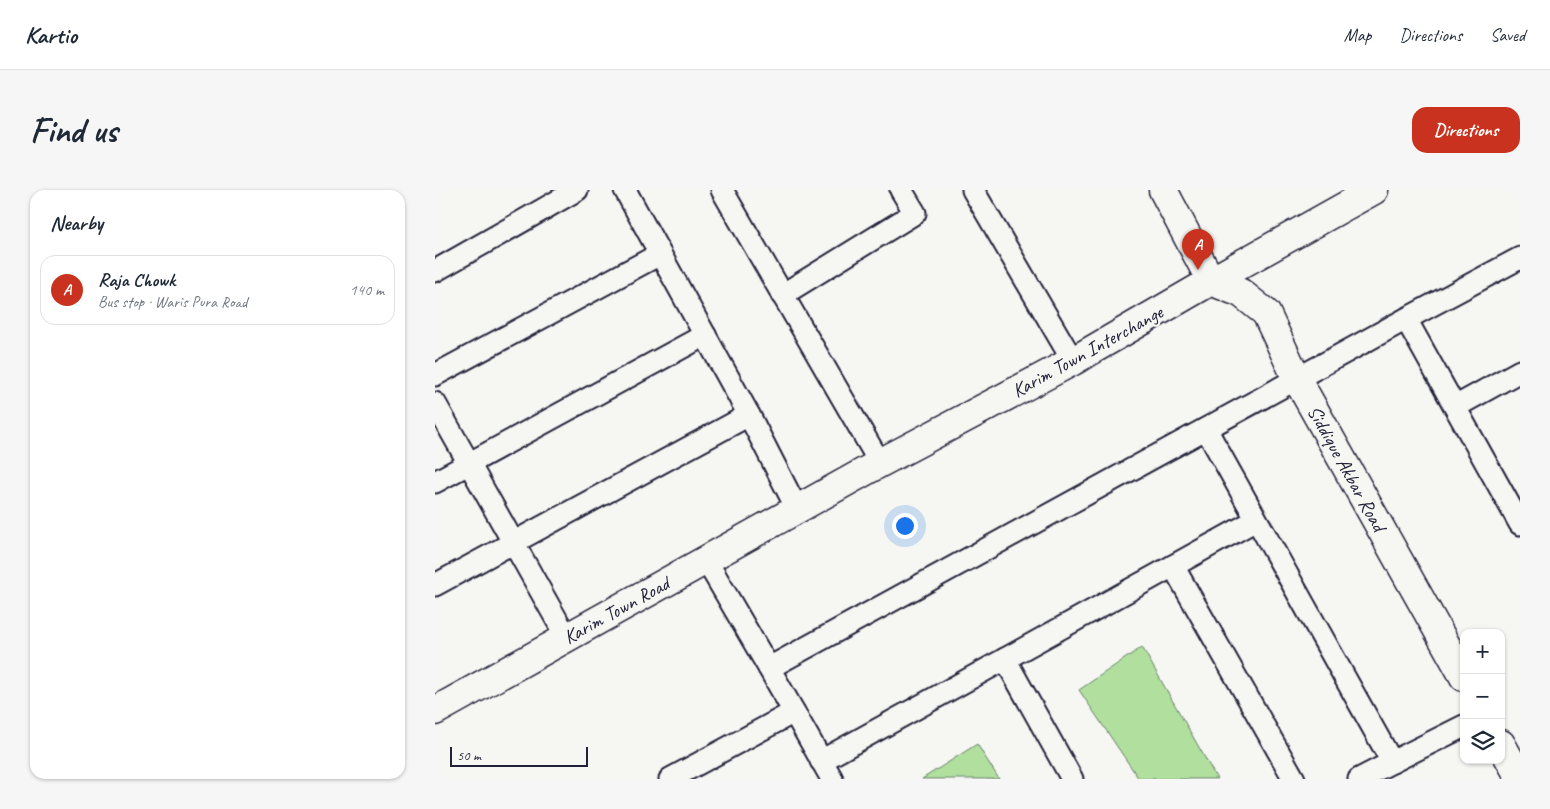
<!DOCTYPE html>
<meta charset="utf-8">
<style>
:root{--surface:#fff;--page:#f6f6f7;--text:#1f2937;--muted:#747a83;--line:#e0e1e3;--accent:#c8321e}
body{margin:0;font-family:Caveat,sans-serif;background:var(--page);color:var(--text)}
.controls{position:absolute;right:15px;bottom:15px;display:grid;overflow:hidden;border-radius:10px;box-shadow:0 1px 4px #0004}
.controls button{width:45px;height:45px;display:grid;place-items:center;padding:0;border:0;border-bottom:1px solid var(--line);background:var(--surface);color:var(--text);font:25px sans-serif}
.scale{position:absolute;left:15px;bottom:12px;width:138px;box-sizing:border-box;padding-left:5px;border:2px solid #22223b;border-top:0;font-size:14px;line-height:18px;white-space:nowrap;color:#22223b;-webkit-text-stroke:4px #f6f6f2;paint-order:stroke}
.you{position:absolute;left:469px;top:335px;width:18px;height:18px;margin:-12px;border:4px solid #fff;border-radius:50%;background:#1a73e8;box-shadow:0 0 0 8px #1a73e833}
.badge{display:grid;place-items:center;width:32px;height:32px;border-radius:50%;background:var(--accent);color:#fff;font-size:16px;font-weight:700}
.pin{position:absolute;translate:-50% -41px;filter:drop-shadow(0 1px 2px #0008)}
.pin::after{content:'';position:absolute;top:26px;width:18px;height:15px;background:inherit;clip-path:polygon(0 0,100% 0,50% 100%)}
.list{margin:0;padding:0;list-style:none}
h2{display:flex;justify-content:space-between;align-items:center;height:65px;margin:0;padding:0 20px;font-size:21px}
h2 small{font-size:16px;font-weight:400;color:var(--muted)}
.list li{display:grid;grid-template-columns:32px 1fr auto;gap:15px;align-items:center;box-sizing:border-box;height:70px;margin:0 10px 10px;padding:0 10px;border:1px solid var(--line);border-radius:15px}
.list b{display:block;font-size:19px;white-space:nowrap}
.list p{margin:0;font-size:16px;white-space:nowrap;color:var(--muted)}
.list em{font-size:16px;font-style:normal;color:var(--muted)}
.icon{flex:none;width:28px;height:28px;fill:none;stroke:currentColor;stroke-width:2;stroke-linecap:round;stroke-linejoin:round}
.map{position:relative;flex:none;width:1085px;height:589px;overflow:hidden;border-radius:15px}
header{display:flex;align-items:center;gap:30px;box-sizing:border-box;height:70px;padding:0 25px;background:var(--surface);border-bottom:1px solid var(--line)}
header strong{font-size:24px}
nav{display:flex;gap:28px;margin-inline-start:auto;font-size:18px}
.intro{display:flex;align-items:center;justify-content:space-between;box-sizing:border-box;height:120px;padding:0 30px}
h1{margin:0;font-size:35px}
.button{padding:12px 22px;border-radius:15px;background:var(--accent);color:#fff;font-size:18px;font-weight:700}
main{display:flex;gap:30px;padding:0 30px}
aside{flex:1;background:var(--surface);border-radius:15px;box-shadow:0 1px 4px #0004}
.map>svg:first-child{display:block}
.green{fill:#b0df9e;stroke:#69806c}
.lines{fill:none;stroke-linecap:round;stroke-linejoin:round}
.street-casing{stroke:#22223b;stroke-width:25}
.secondary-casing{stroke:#22223b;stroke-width:31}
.street{stroke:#f6f6f2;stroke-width:21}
.secondary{stroke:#f6f6f2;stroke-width:28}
.labels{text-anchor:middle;stroke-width:4.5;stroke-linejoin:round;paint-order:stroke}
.street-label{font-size:20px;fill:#22223b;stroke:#f6f6f2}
</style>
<header>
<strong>Kartio</strong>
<nav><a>Map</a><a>Directions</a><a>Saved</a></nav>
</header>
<div class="intro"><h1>Find us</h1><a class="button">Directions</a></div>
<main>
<aside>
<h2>Nearby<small></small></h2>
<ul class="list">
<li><span class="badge">A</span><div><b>Raja Chowk</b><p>Bus stop · Waris Pura Road</p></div><em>140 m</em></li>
</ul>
</aside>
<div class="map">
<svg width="1085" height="589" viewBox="0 0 1085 589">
<rect width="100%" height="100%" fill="#f6f6f2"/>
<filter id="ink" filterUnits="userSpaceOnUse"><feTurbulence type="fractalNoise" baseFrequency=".02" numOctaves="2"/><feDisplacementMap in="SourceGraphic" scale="10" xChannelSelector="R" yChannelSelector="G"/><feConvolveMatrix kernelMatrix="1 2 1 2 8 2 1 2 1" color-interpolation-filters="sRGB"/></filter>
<g filter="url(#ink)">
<g class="green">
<path d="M707,457L782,589H704L644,500Z"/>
<path d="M542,554L564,589H487Z"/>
</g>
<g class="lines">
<defs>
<g id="street">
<path d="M190,0L314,225L362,319"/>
<path d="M287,0L445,273"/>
<path d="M538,0L638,171"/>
<path d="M1085,68L971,129L1085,334"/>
<path d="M0,81L142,0"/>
<path d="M347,105L480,23L466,0"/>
<path d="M0,185L225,64"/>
<path d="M0,213L132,448"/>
<path d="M1020,217L1085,181"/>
<path d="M771,239L957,572L924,589"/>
<path d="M0,292L270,145"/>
<path d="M271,370L334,478"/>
<path d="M738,376L859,589"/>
<path d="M0,395L314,225"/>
<path d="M570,469L637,589"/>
<path d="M386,571L821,330"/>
<path d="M957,572L1029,536"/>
<path d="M235,589L359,522"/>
<path d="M397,589L334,478L971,129"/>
</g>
<g id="secondary">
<path d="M728,0L776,91"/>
<path d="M776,91L806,103L831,123L862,189L1029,487"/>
<path d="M0,521L445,273L638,171L776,91L939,0"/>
<path d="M1066,554L1085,588"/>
</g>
</defs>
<use href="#street" class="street-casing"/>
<use href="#secondary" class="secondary-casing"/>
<use href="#street" class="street"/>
<use href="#secondary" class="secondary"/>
</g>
</g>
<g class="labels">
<g class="street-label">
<text transform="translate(652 161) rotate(-29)" y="7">Karim Town Interchange</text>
<text transform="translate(912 278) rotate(61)" y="7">Siddique Akbar Road</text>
<text transform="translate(181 420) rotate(-29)" y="7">Karim Town Road</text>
</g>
</g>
</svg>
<div class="controls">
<button>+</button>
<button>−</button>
<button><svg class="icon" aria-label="layers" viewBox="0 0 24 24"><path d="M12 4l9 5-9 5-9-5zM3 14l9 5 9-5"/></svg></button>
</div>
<div class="scale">50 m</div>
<div class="you"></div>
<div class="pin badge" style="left:763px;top:80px">A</div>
</div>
</main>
